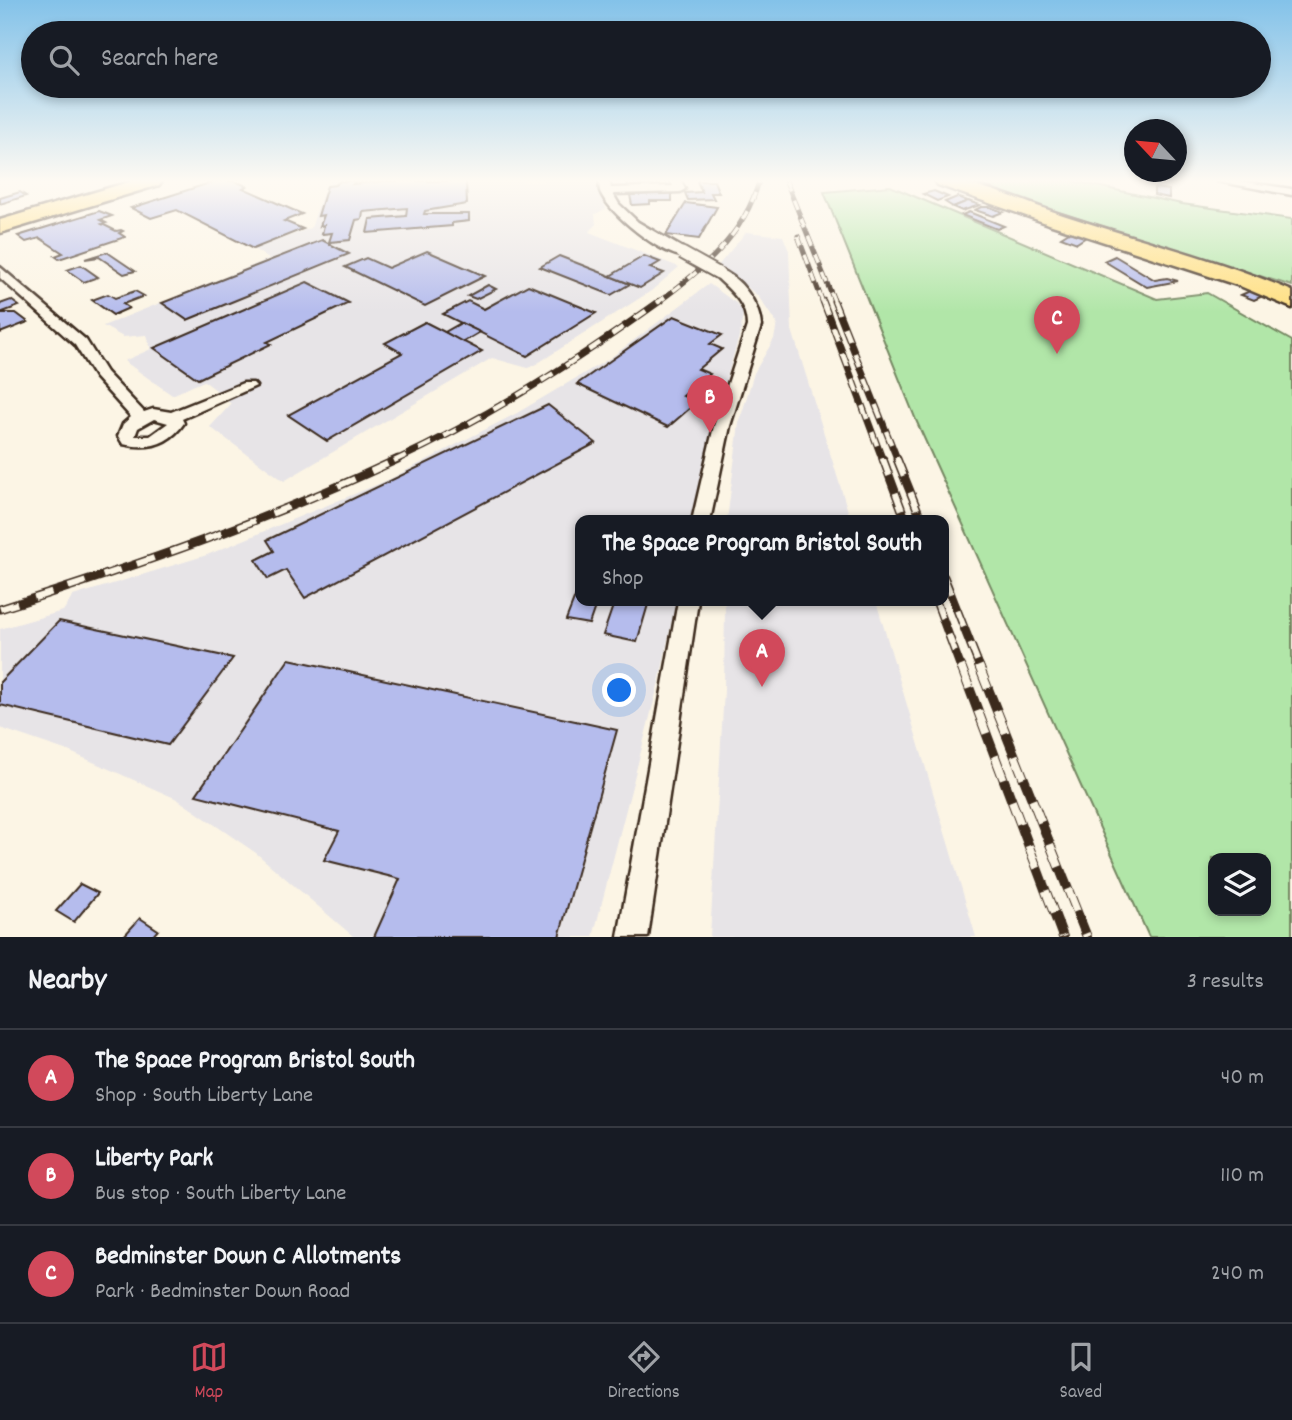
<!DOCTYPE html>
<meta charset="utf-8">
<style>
:root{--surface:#171b24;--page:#242831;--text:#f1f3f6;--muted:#9ea1a6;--line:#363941;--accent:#d1495b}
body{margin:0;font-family:Dekko,sans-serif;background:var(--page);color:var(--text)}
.controls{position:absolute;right:21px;bottom:21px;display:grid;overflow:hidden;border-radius:14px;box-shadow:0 4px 10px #0003}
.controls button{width:63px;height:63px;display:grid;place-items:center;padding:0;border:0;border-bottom:2px solid var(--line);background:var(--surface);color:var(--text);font:35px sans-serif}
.compass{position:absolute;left:1124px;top:119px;width:63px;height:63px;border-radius:50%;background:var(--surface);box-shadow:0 4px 10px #0003;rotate:296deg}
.you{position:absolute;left:620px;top:691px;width:24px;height:24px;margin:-18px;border:5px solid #fff;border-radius:50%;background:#1a73e8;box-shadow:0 0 0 10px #1a73e833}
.badge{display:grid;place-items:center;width:46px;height:46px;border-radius:50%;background:var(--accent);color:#fff;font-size:23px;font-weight:700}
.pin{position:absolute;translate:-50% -58px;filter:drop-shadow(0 2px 4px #0008)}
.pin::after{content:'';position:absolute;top:37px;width:24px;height:21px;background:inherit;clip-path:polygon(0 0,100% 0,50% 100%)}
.popup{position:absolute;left:575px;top:515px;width:374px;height:91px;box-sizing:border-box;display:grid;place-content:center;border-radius:14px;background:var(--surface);filter:drop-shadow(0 2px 5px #0005);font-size:23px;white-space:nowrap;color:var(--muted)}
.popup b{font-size:26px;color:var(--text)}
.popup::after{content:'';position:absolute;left:50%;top:100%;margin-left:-14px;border:14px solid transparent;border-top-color:var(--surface)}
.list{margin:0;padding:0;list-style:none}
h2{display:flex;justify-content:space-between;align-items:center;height:91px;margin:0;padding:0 28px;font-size:30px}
h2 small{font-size:23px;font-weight:400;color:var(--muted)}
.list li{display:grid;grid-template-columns:46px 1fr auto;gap:21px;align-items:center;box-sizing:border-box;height:98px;padding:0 28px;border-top:2px solid var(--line)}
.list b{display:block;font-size:26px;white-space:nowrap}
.list p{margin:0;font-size:23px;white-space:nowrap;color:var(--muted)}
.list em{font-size:23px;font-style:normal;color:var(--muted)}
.icon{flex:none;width:38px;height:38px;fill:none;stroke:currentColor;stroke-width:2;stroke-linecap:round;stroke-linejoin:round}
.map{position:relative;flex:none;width:1292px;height:937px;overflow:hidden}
.search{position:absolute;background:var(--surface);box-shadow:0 4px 10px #0003;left:21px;right:21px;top:21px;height:77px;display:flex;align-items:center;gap:18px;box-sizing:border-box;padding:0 24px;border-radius:38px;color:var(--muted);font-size:26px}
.sheet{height:385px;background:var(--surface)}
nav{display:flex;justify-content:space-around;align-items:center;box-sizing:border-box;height:98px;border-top:2px solid var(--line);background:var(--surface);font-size:19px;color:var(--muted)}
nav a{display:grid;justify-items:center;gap:4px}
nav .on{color:var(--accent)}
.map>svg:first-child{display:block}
.built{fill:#e7e4e7}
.green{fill:#b1e6a8;stroke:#768863;stroke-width:2;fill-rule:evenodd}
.building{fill:#b5bced;stroke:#3b2a1e;stroke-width:2}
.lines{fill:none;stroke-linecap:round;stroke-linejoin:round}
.street-casing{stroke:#3b2a1e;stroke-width:5}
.highway-casing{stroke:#3b2a1e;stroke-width:5}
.street{fill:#fcf5e5;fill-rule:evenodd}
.highway{fill:#ffdf80;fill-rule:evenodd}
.rail-far3-casing{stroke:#3b2a1e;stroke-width:5}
.rail-far2-casing{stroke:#3b2a1e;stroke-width:7}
.rail-far1-casing{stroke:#3b2a1e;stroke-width:9}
.rail-casing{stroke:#3b2a1e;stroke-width:10}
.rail-far3{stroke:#fcf5e5;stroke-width:3.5;stroke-dasharray:10;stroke-linecap:butt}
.rail-far2{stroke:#fcf5e5;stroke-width:4.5;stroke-dasharray:14;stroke-linecap:butt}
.rail-far1{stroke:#fcf5e5;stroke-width:6;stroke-dasharray:18;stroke-linecap:butt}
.rail{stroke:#fcf5e5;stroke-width:8;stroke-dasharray:24;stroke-linecap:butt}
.street-bridge-casing{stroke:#3b2a1e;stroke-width:15;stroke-linecap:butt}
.street-bridge{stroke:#fcf5e5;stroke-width:11}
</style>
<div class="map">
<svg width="1292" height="937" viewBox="0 0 1292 937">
<rect width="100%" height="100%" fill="#fcf5e5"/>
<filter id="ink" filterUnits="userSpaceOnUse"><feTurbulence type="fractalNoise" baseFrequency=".0143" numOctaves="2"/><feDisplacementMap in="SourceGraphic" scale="14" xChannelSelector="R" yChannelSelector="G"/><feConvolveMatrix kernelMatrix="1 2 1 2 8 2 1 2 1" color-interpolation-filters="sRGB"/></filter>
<g filter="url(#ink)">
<g class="built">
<path d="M331,181H596L606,209L595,214L596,225L589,232L679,267L651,291L538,363L528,368L492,358L284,481L210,427L231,404L216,390L204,381L172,395L124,361L151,349L146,335L123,337L103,326L269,259L254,249L311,228L325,186Z"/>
<path d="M746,232L783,236L789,251L792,330L851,521H727L739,423L754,373L774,339L777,324L758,296L730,273L717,267Z"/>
<path d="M709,284L736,303L743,312L741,330L712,428L693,521H580V601H676L661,674L593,937H354L256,853L177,799L68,751L0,728V629L63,611L73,596L207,555L388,480L517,413L610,358Z"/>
<path d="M725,601H876L976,937H710L724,690Z"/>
</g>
<g class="green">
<path d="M960,181H1073L1182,204L1292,219V286Z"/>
<path d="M890,186L1157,299L1207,293L1292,341V937H1149L916,420L824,192ZM1266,858V911H1213V858Z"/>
</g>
<g class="building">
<path d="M216,181H235L247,186L243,188L302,214L284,221L303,229L253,249L177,210L151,218L131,208Z"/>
<path d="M340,181H356L353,184L383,181H466L467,204L425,211L424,214H469V221L452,223V226L367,233L370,219L406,216L407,208L363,212L362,219L356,220L350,240L329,242L332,233L322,234L324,225L320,226L324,215L318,216L327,186L335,185Z"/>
<path d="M627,181H644L646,189L628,190Z"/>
<path d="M697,181H714L719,193H711L714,199L688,200L685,193L702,192Z"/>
<path d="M1154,188L1169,190V198L1154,195Z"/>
<path d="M934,191L948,197L937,201L923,194Z"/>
<path d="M20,192L26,196L0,204V198Z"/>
<path d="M672,193V201H650V204L632,205L630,195Z"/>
<path d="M957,197L968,201L953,207L945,202Z"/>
<path d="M968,201L980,205L962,211L953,207Z"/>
<path d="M686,203L717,207L699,239L666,235Z"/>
<path d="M981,207H990L1003,212L993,216L975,210Z"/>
<path d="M99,211L112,216L100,220L106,223L102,224L116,231L121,230L123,231L119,233L125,237L59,259L55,256L63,253L40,238L26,242L18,236Z"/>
<path d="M969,212L1004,226L997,229L962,215Z"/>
<path d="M1069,232L1086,237L1077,243L1061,237Z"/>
<path d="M322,240L349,254L187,320L162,303Z"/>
<path d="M427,251L485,276L425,306L345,267L366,258L388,268Z"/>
<path d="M107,252L135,271L124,274L99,257L85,259Z"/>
<path d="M559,256L610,276L630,284L611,295L540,267Z"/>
<path d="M644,256L660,262L650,268L664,273L640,288L610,276Z"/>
<path d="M1115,256L1155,280L1167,278L1178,281L1147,287L1104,261Z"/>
<path d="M81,265L98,277L84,282L67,270Z"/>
<path d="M307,282L349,303L267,342L271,344L198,379L154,348Z"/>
<path d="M488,285L496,289L476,299L468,296Z"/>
<path d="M528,285L596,313L527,356L443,314L468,301L484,309Z"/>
<path d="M1252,290L1265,295L1254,300L1241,295Z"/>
<path d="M135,291L144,296L123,304L129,308L113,315L92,300L108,294L115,298Z"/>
<path d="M11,300L19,306L0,313V304Z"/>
<path d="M0,313H16L28,322L0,333Z"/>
<path d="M674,316L722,335L710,344L722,349L698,369L710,374L683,396L697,402L668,427L577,384Z"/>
<path d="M425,322L482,351L327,441L288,415L402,353L385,343Z"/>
<path d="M461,323L480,332L463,342L445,332Z"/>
<path d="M548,405L596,443L305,598L286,570L268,579L256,560L274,551L267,540Z"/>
<path d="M580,584V601H597L589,624L566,620Z"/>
<path d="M607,601H649L637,642L603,635L614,603Z"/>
<path d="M59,621L233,658L168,745L0,705V682Z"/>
<path d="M289,659L617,730L559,937H374L400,879L324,860L339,831L196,795Z"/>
<path d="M80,884L98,893L74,922L56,911Z"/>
<path d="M140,918L158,930L152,937H123Z"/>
</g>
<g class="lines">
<defs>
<g id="street">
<path d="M599,181H609L611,188L673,186L671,181H681L685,189L680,192L613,194L619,204L638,222L686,250V256C665,259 607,212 600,191C599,188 600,184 599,181Z"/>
<path d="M1217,181H1240L1292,189V195Z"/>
<path d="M0,267L86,340L106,372L144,412L153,409L171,412L243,383H253L256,386L182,419L184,423C169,445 148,450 123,444L118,436L123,424L131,417L95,377L75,345L0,278ZM154,419L168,423L150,436H135L138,428Z"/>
<path d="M718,269C740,276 760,304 761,326L730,426L710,521H692L714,426L747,326C747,301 728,289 712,273Z"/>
<path d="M678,601H698L648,937H618Z"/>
</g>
<g id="highway">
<path d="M132,181H162L159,185L0,233V220Z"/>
<path d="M935,181C980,180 1022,202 1063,215C1139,240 1218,259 1292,291V308L1240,286L1049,224L938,185Z"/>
</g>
</defs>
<use href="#street" class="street-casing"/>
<use href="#highway" class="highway-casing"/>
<use href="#street" class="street"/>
<use href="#highway" class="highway"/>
<defs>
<g id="rail-far3">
<path d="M786,181L835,303"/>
<path d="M798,236L823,303"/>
<path d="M657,303C702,270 744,236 759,181"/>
</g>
<g id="rail-far2">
<path d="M823,301L883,461"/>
<path d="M834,301L898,461"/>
<path d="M394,461C489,417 575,362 660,301"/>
</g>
<g id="rail-far1">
<path d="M883,459L906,521"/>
<path d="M897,459L922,521"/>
<path d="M944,577L980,668"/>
<path d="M936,601L961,668"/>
<path d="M0,609C136,566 269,520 398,459"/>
</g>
<g id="rail">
<path d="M961,666L1063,937"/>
<path d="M979,666L1087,937"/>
</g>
</defs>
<use href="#rail-far3" class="rail-far3-casing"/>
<use href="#rail-far2" class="rail-far2-casing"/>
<use href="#rail-far1" class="rail-far1-casing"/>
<use href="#rail" class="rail-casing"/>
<use href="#rail-far3" class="rail-far3"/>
<use href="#rail-far2" class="rail-far2"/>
<use href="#rail-far1" class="rail-far1"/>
<use href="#rail" class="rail"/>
<defs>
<path id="street-bridge" d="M682,253L718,273"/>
</defs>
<use href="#street-bridge" class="street-bridge-casing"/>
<use href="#street-bridge" class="street-bridge"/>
</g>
</g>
<linearGradient id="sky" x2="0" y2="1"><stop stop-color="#83c2e9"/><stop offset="0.58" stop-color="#fefaf3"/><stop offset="1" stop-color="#fefaf3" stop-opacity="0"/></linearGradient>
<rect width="1292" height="312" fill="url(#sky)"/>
</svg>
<div class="controls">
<button><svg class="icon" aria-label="layers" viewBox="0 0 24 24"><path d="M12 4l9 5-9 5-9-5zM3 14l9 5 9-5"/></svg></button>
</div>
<svg class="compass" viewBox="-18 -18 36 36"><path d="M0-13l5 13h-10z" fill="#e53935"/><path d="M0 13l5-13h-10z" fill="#9ea1a6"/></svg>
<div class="you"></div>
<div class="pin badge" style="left:762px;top:687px">A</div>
<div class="popup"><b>The Space Program Bristol South</b>Shop</div>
<div class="pin badge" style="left:710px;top:433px">B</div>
<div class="pin badge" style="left:1057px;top:354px">C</div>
<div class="search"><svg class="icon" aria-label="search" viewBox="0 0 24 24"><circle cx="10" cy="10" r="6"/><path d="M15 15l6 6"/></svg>Search here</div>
</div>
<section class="sheet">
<h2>Nearby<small>3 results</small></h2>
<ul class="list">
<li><span class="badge">A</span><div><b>The Space Program Bristol South</b><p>Shop · South Liberty Lane</p></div><em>40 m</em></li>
<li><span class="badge">B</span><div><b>Liberty Park</b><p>Bus stop · South Liberty Lane</p></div><em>110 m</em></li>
<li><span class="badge">C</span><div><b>Bedminster Down C Allotments</b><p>Park · Bedminster Down Road</p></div><em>240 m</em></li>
</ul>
</section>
<nav>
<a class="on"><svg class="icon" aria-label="map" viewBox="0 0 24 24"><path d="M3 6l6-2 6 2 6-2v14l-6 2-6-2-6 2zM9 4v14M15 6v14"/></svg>Map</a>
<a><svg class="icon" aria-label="directions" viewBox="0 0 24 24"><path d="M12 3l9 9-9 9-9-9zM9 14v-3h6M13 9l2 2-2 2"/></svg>Directions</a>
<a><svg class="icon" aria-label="saved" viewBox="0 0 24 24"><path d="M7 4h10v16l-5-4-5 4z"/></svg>Saved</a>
</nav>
